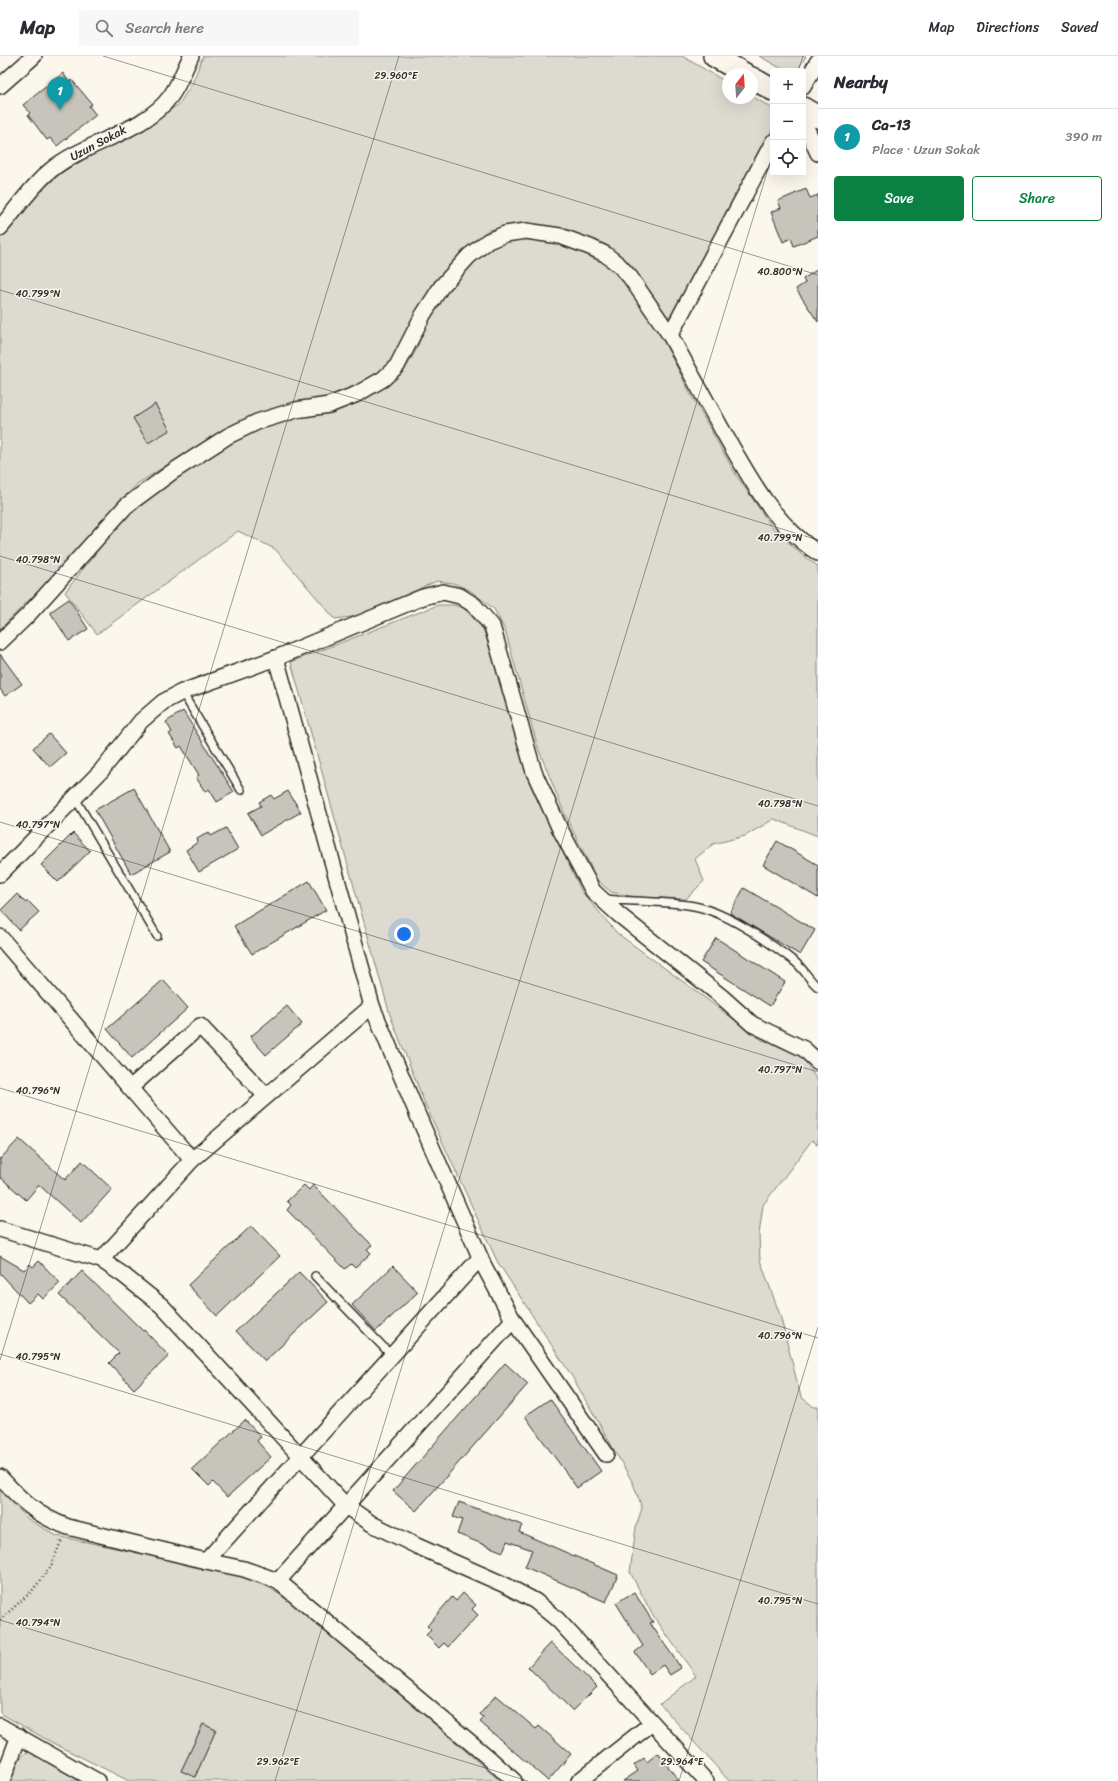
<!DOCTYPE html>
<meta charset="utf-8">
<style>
:root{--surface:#fff;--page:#f7f7f7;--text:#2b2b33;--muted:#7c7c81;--line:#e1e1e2;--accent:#0b8043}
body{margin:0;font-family:Sriracha,sans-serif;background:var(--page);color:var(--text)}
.controls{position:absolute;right:12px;top:12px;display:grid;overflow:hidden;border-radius:4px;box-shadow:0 4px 16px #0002}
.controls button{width:36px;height:36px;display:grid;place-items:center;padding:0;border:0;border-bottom:1px solid var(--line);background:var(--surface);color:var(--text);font:20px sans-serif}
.compass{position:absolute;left:722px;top:12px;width:36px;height:36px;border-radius:50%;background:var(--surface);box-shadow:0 4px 16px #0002;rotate:17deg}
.you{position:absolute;left:404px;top:878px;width:14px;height:14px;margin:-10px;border:3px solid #fff;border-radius:50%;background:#1a73e8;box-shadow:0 0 0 6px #1a73e833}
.badge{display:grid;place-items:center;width:26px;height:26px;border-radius:50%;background:var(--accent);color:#fff;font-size:13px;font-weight:700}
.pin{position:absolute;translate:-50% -33px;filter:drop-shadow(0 1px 2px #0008)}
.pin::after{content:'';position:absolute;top:21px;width:14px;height:12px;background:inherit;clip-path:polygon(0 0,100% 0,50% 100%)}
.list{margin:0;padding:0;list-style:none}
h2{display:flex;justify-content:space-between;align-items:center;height:52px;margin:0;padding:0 16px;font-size:17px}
h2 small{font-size:13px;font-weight:400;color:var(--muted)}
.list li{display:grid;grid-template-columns:26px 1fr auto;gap:12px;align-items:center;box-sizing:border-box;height:56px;padding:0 16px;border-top:1px solid var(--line)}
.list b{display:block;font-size:15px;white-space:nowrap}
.list p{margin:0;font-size:13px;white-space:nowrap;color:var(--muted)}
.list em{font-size:13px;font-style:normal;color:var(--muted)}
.actions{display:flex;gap:8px;padding:12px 16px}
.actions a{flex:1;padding:9px 0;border:1px solid var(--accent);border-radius:4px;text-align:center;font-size:14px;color:var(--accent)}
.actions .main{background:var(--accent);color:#fff}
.icon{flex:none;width:22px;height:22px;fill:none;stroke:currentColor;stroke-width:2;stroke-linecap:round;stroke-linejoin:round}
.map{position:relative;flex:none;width:818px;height:1725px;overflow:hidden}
header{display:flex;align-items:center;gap:24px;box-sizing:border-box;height:56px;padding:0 20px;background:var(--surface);border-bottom:1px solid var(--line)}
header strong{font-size:19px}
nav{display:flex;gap:22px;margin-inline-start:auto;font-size:14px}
.search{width:280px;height:36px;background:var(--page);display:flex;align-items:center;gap:10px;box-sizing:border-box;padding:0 14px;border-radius:4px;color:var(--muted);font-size:15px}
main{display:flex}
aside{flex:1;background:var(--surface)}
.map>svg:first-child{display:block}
.green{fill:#dddad0;stroke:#84827e}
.building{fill:#c7c4bc;stroke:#2b2b2b}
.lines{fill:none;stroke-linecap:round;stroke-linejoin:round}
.lane-casing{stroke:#2b2b2b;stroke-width:10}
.street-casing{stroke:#2b2b2b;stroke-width:18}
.secondary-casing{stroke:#2b2b2b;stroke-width:24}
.path{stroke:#2b2b2b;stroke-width:2.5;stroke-dasharray:1 3;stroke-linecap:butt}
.lane{stroke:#fbf7ec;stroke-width:7}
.street{stroke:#fbf7ec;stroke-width:15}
.secondary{stroke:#fbf7ec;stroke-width:21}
.ticks{fill:none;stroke:#2b2b2b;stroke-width:1;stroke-opacity:0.45}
.labels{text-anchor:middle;stroke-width:3;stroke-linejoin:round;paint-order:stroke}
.street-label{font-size:12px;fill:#2b2b2b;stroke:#fbf7ec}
.ticks-label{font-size:10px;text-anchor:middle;fill:#2b2b2b;stroke:#fbf7ec;stroke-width:3;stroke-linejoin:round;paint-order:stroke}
</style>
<header>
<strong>Map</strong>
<div class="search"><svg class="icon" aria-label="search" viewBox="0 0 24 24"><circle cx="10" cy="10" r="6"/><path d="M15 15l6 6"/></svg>Search here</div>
<nav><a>Map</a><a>Directions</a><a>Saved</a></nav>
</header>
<main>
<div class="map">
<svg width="818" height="1725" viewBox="0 0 818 1725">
<rect width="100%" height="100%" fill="#fbf7ec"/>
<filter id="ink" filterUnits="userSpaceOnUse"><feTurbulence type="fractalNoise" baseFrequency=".025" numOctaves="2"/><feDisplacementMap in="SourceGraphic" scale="8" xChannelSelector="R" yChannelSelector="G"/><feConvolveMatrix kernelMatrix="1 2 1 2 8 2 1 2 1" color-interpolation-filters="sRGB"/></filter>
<g filter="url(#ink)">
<g class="green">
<path d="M203,0H682L728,27V42H752V40L773,53V72L678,252L668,261L640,221L624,205L517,170L488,174L468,192L385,314L370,325L332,341L262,357L200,388L137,428L54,519L0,573V183L44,132L62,116L98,96L129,83L179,48L192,28Z"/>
<path d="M759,0H806L797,15H786Z"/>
<path d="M514,183L534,184L569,189L615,210L644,246L690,337L736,419L772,471L802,499L818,510V780L774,763L745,780L713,788L695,803L704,825L686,843L634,841L611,836L598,825L565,759L538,692L505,574L494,553L471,535L453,527L437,525L358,560L335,563L275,493L238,475L97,578L65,536L127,457L204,401L235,382L278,364L374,334L393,325L404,315L415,296L435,248L476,202L493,190Z"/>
<path d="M438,549H453L464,552L483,573L499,617L532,732L582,836L617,877L762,984L794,994L807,1008L818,1026V1089L812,1084L763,1149L759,1179L760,1204L780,1259L801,1341L814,1351H818V1725H729L660,1648L696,1620L652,1558L630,1516L636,1471L642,1452L633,1427L573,1322L497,1205L425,1048L390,959L291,606Z"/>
<path d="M0,1434L28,1463L57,1480L183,1506L244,1521L265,1529L308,1557L500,1725H129L51,1686L0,1657Z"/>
<path d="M30,1695L75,1722L79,1725H9C14,1714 18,1699 30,1695Z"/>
</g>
<g class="building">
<path d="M63,17L69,26L72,24L92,48L89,50L96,59L57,90L50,82L47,84L28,59L30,57L23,49Z"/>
<path d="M806,133L810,142L818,139V180L794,190L791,182L783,186L771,156L781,152L778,145Z"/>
<path d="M818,213V266L796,233L805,227L803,223Z"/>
<path d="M155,348L170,374L148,387L133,362Z"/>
<path d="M69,543L88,573L69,585L50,556Z"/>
<path d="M0,598L22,628L5,640L0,633Z"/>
<path d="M183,655L234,736L217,746L209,733L205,736L196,721L199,719L181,690L178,692L169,678L172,676L166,666Z"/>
<path d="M49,678L66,697L50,711L33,692Z"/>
<path d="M134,732L170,796L131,818L95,754Z"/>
<path d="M288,735L301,756L261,779L248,757L261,750L259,746L271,739L274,743Z"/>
<path d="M226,772L238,793L199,816L186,794L198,786L197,783L209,776L211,780Z"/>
<path d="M73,777L90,795L58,826L41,809Z"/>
<path d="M777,785L818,809V842L763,809Z"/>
<path d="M309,825L326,854L252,898L234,870Z"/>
<path d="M744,832L815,874L800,899L730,857Z"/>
<path d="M17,838L26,847L28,845L39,856L19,874L1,854Z"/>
<path d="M716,882L785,926L770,950L701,906Z"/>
<path d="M163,924L188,952L132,1002L107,973Z"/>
<path d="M287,950L302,968L266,999L250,981Z"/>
<path d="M19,1083L65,1124L82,1105L112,1133L81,1167L39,1129L26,1144L0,1121V1103Z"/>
<path d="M304,1129L309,1134L313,1129L372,1189L367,1193L371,1197L355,1212L351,1208L345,1213L287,1154L291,1149L287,1145Z"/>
<path d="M251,1170L280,1200L217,1260L188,1229Z"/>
<path d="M0,1200L24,1214L30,1208L33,1211L39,1205L60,1227L43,1243L38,1238L28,1247L0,1217Z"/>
<path d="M393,1210L418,1236L376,1275L352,1249Z"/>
<path d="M82,1215L143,1275L144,1274L169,1300L134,1333L109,1307L119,1297L59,1239Z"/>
<path d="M299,1216L328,1246L265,1305L236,1275Z"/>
<path d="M505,1307L528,1328L416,1455L393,1435Z"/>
<path d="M550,1343L601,1415L577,1432L525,1360Z"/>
<path d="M245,1364L261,1381L257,1385L271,1401L227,1441L213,1426L209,1430L192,1413Z"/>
<path d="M459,1446L522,1469L519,1476L618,1519L606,1546L525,1511L532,1494L507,1485L503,1496L457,1478L462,1464L453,1461Z"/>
<path d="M634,1536L653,1566L650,1567L681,1612L670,1619L663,1609L650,1618L635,1596L643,1590L616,1547Z"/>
<path d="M463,1537L476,1549L472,1553L478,1559L448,1591L444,1587L439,1592L426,1579L431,1574L427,1570L452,1541L456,1545Z"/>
<path d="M551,1587L597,1631L573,1655L528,1611Z"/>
<path d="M496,1639L536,1673L539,1670L571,1698L548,1725L480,1666L484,1662L480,1658Z"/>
<path d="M203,1668L216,1674L195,1721L181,1715Z"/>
<path d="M658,1697L679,1725H623L638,1715L634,1709L644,1702L647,1706Z"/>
</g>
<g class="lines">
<defs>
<g id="lane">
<path d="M182,636L241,734"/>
<path d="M75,742L157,880"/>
<path d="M605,843C633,846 666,845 694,850C726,856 769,886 795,906C804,913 809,924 818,931"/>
<path d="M315,1220L392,1300"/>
</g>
<g id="street">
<path d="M0,30L34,0"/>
<path d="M803,31L818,5"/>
<path d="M803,65L818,97"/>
<path d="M773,86L670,279C686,309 703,339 720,370C747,417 771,466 818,497"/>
<path d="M0,172C17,153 31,130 51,114C85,86 144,76 170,41C179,29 184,14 191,0"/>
<path d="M0,586L28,559L126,450L172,416L228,380L257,366L296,354L329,349L357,338L383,323L397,310L423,259L441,231L469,200L488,185L505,178L526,175L560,180L590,191L605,198L619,209L630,221L670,279"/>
<path d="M276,602L372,950L419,1062L484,1210L513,1264L606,1398"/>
<path d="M0,818L101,715L141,665L163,646L182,636L276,602L423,541L443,536L460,540L474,549L492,570L534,716L559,771L593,835L618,858L722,941L752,968L804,993L818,1006"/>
<path d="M0,881L192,1104"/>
<path d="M130,1032L200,970L266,1040"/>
<path d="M0,1173L101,1204L122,1218L162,1250L346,1450L372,1468L417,1490L505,1529L535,1545L558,1564L706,1725"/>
<path d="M101,1204L192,1104L372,950"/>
<path d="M0,1421C23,1446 36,1459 68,1471L206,1505L244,1513L278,1525L490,1703L514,1725"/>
<path d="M206,1505L480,1202"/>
<path d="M278,1525L513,1264"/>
<path d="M0,1670L97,1725"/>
<path d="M2,1725L19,1680"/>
<path d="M579,1725L652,1667"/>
</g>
<g id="secondary">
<path d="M714,0L745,18"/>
<path d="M752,22L773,34"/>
<path d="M803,52L818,61"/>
</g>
</defs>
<use href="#lane" class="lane-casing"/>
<use href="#street" class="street-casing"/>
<use href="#secondary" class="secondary-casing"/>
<path class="path" d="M0,1564L32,1535L51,1510L62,1483"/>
<use href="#lane" class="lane"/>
<use href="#street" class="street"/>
<use href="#secondary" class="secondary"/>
</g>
</g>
<path class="ticks" d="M103,0L818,219M798,15L803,0M0,234L818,484M0,500L818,750M0,766L818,1016M0,1032L818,1282M0,1298L818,1548M0,1304L399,0M0,1564L528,1725M275,1725L773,97M679,1725L818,1271"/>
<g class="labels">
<g class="street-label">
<text transform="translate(98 87) rotate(-28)" y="4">Uzun Sokak</text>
</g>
</g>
<g class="ticks-label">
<text x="396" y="23">29.960°E</text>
<text x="780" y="219">40.800°N</text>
<text x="38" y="241">40.799°N</text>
<text x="780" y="485">40.799°N</text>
<text x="38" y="507">40.798°N</text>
<text x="780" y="751">40.798°N</text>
<text x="38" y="772">40.797°N</text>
<text x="780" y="1017">40.797°N</text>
<text x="38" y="1038">40.796°N</text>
<text x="780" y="1283">40.796°N</text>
<text x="38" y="1304">40.795°N</text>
<text x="780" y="1548">40.795°N</text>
<text x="38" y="1570">40.794°N</text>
<text x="278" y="1709">29.962°E</text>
<text x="682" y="1709">29.964°E</text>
</g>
</svg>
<div class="controls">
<button>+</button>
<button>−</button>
<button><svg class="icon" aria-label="locate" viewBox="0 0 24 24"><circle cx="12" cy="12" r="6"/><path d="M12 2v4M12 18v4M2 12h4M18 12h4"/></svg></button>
</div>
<svg class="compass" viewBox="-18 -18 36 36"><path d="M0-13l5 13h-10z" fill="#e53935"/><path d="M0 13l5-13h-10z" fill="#7c7c81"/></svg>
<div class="you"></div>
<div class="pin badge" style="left:60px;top:54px;background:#0f9aa8">1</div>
</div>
<aside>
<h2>Nearby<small></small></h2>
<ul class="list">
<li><span class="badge" style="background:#0f9aa8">1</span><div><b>Ca-13</b><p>Place · Uzun Sokak</p></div><em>390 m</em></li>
</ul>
<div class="actions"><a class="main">Save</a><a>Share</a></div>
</aside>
</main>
